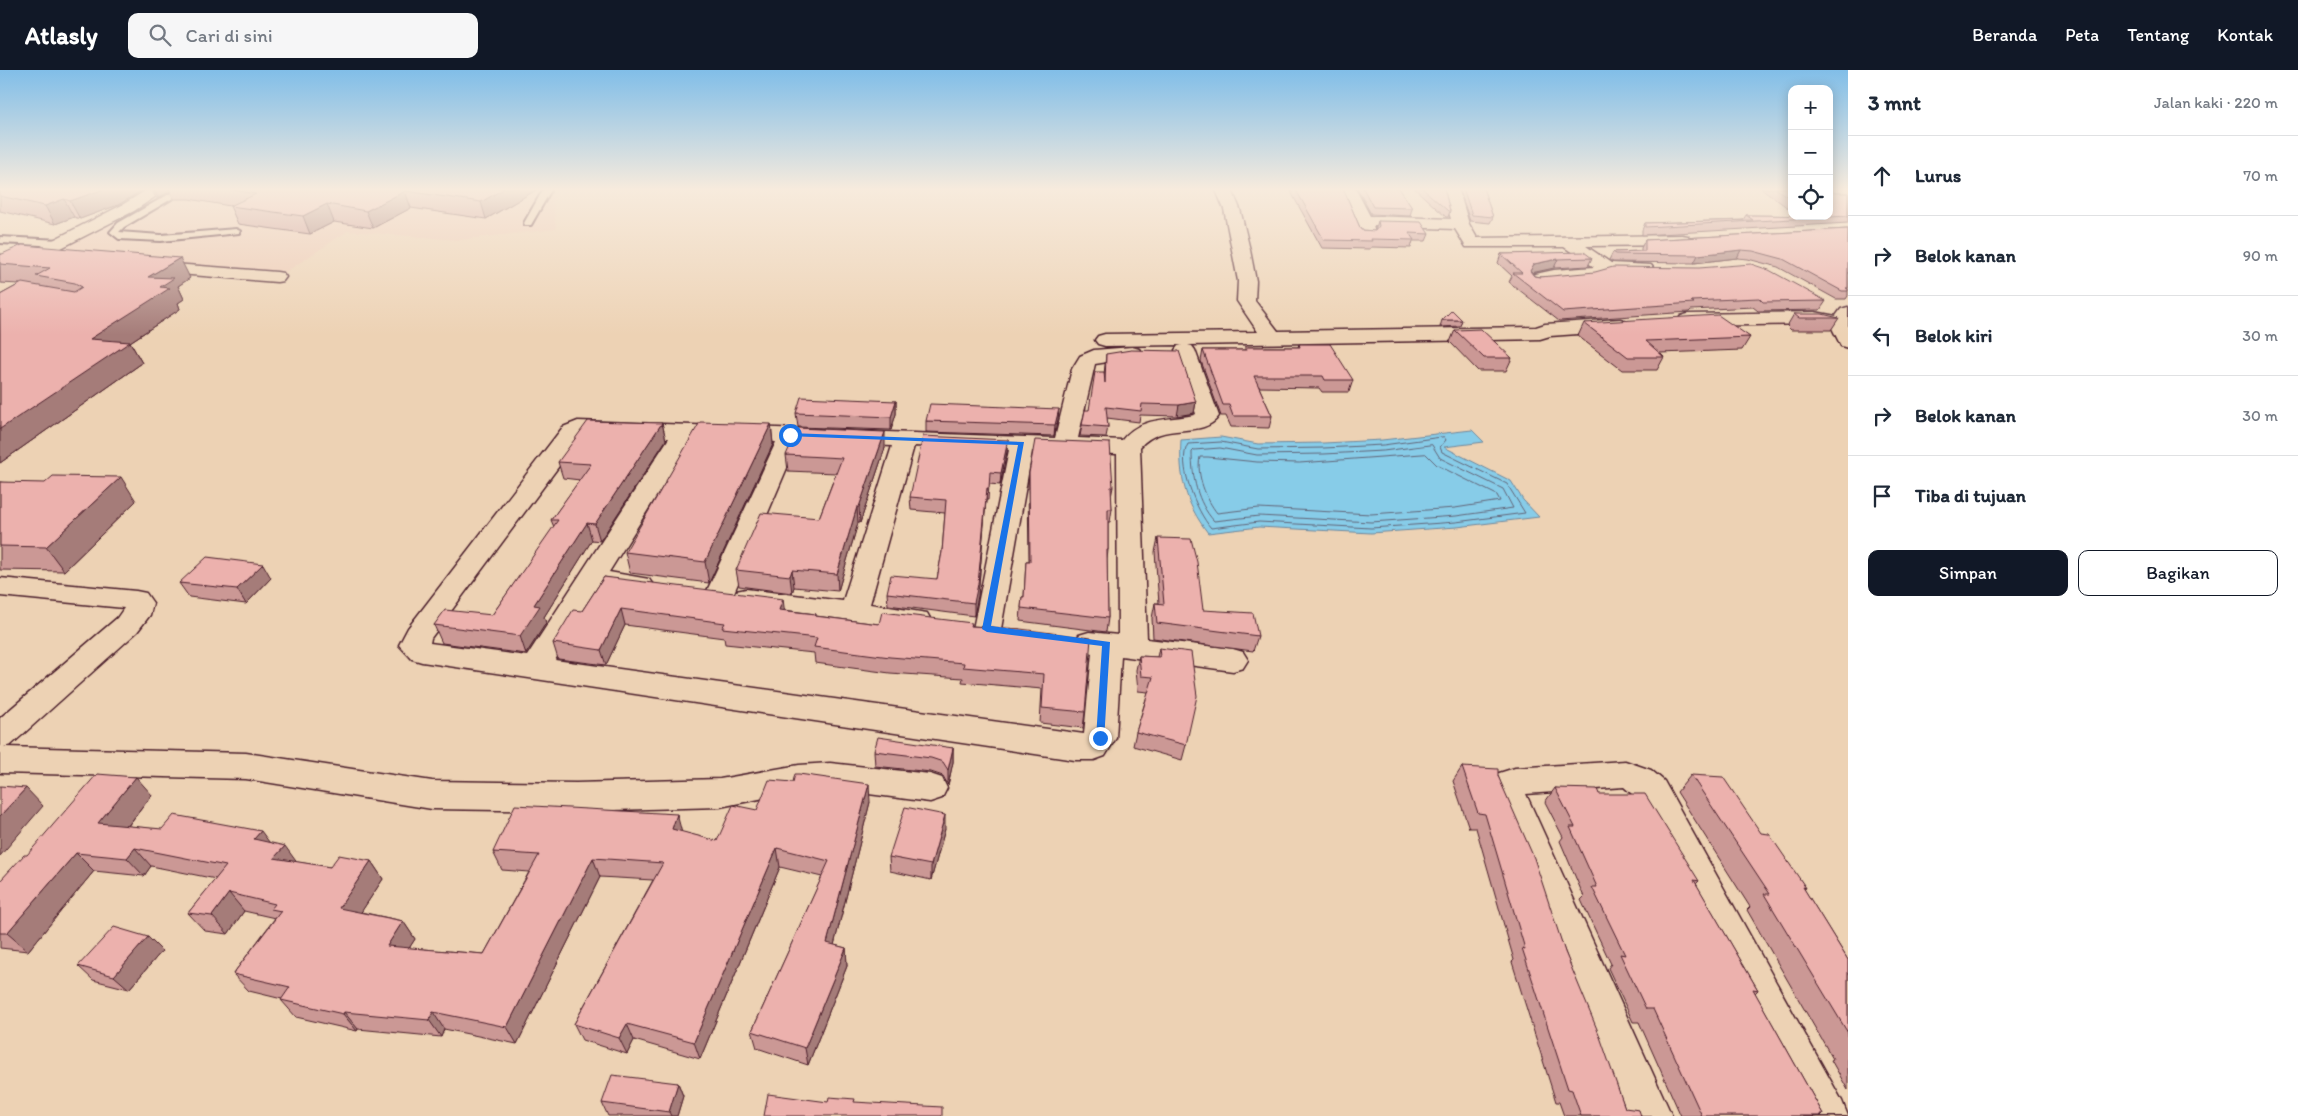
<!DOCTYPE html>
<html lang="id">
<meta charset="utf-8">
<style>
:root{--surface:#fff;--page:#f6f6f7;--text:#1f2937;--muted:#747a83;--line:#e0e1e3;--accent:#111827}
body{margin:0;font-family:Itim,sans-serif;background:var(--page);color:var(--text)}
.controls{position:absolute;right:15px;top:15px;display:grid;overflow:hidden;border-radius:10px;box-shadow:0 2px 12px #0003}
.controls button{width:45px;height:45px;display:grid;place-items:center;padding:0;border:0;border-bottom:1px solid var(--line);background:var(--surface);color:var(--text);font:25px sans-serif}
.stop{position:absolute;width:15px;height:15px;margin:-11px;border:4px solid #1a73e8;border-radius:50%;background:#fff}
.stop.end{background:#1a73e8;border-color:#fff;box-shadow:0 1px 5px #0008}
.list{margin:0;padding:0;list-style:none}
h2{display:flex;justify-content:space-between;align-items:center;height:65px;margin:0;padding:0 20px;font-size:21px}
h2 small{font-size:16px;font-weight:400;color:var(--muted)}
.list li{display:grid;grid-template-columns:32px 1fr auto;gap:15px;align-items:center;box-sizing:border-box;height:80px;padding:0 20px;border-top:1px solid var(--line)}
.list b{display:block;font-size:19px;white-space:nowrap}
.list em{font-size:16px;font-style:normal;color:var(--muted)}
.actions{display:flex;gap:10px;padding:15px 20px}
.actions a{flex:1;padding:11px 0;border:1px solid var(--accent);border-radius:10px;text-align:center;font-size:18px;color:var(--accent)}
.actions .main{background:var(--accent);color:#fff}
.icon{flex:none;width:28px;height:28px;fill:none;stroke:currentColor;stroke-width:2;stroke-linecap:round;stroke-linejoin:round}
.map{position:relative;flex:none;width:1848px;height:1046px;overflow:hidden}
header{display:flex;align-items:center;gap:30px;box-sizing:border-box;height:70px;padding:0 25px;background:var(--accent);color:#fff}
header strong{font-size:24px}
nav{display:flex;gap:28px;margin-inline-start:auto;font-size:18px}
.search{width:350px;height:45px;background:var(--page);display:flex;align-items:center;gap:12px;box-sizing:border-box;padding:0 18px;border-radius:10px;color:var(--muted);font-size:19px}
main{display:flex}
aside{flex:1;background:var(--surface)}
.map>svg:first-child{display:block}
.built{fill:#edc8b2}
.water{fill:#87cce8;stroke:#6f879c}
.lines{fill:none;stroke-linecap:round;stroke-linejoin:round}
.shore{stroke:#626477;stroke-width:1}
.lane-casing{stroke:#4a1f2b;stroke-width:4}
.street-casing{stroke:#4a1f2b;stroke-width:3}
.secondary-casing{stroke:#4a1f2b;stroke-width:3}
.lane{fill:#edd2b4;fill-rule:evenodd}
.street{fill:#edd2b4;fill-rule:evenodd}
.secondary{fill:#edd2b4;fill-rule:evenodd}
.wall{fill:#cb9895;stroke:#4a1f2b}
.shaded-wall{fill:#a57c79;stroke:#4a1f2b}
.building{fill:#ecb1ad;stroke:#4a1f2b}
.route{fill:#1a73e8}
</style>
<header>
<strong>Atlasly</strong>
<div class="search"><svg class="icon" aria-label="search" viewBox="0 0 24 24"><circle cx="10" cy="10" r="6"/><path d="M15 15l6 6"/></svg>Cari di sini</div>
<nav><a>Beranda</a><a>Peta</a><a>Tentang</a><a>Kontak</a></nav>
</header>
<main>
<div class="map">
<svg width="1848" height="1046" viewBox="0 0 1848 1046">
<rect width="100%" height="100%" fill="#edd2b4"/>
<filter id="ink" filterUnits="userSpaceOnUse"><feTurbulence type="fractalNoise" baseFrequency=".02" numOctaves="2"/><feDisplacementMap in="SourceGraphic" scale="10" xChannelSelector="R" yChannelSelector="G"/><feConvolveMatrix kernelMatrix="1 2 1 2 8 2 1 2 1" color-interpolation-filters="sRGB"/></filter>
<g filter="url(#ink)">
<path class="built" d="M166,118H552L556,159L458,170L348,161L284,203L42,186Z"/>
<path class="water" d="M1472,360L1484,372L1444,377L1511,411L1523,430L1539,447L1457,457L1371,463L1259,457L1208,463C1185,433 1179,407 1181,370L1221,367L1258,374L1324,373L1382,370Z"/>
<g class="lines">
<g class="shore">
<path d="M1444,367L1446,370L1440,377L1442,382L1507,414L1525,443L1456,452L1371,458L1259,452L1211,458C1197,442 1176,393 1188,374L1221,372L1258,379L1324,378L1383,375Z"/>
<path d="M1432,375L1440,388L1503,419L1513,438L1456,446L1371,452L1259,446L1214,451C1197,432 1192,407 1192,382L1194,380L1220,378L1257,385L1324,384L1383,381Z"/>
<path d="M1426,384L1437,395L1497,425L1500,431L1455,438L1371,444L1259,438L1217,443C1206,429 1196,405 1200,387H1208L1257,392L1299,393Z"/>
</g>
<defs>
<g id="lane">
<path d="M180,118H190L124,157L119,162L161,165L236,159L240,161L239,163L161,171L119,169L110,162L118,153Z"/>
<path d="M542,118L551,120L531,155H525L524,153L543,120Z"/>
<path d="M0,167L61,170L65,173L61,176L0,173Z"/>
</g>
<g id="street">
<path d="M150,118H168L134,141L0,209V197L122,135Z"/>
<path d="M1215,118H1231L1240,139L1250,180L1256,211L1255,231L1278,261L1536,257L1545,254L1620,249L1627,251L1630,255L1627,259L1620,261L1550,266L1540,269L1188,275L1192,276L1195,280L1219,346C1203,370 1162,350 1140,377L1147,569L1233,579L1243,582L1248,590L1243,598L1233,601L1121,586L1116,668L1105,686L1094,690H1075L422,592L412,589L399,575L408,558L563,357L578,351L1055,368L1072,299L1080,286L1094,280L1132,277L1139,279L1142,283L1139,287L1095,294L1078,368L1122,370C1141,346 1167,351 1194,345L1196,344L1175,280L1178,276L1182,275L1105,276L1098,274L1095,270L1098,266L1105,264L1258,262L1237,231L1238,211L1232,180L1224,139ZM582,365L669,368L527,586L430,573L431,568ZM692,369L776,372L705,525L709,532L719,534L729,532L733,525L798,372L892,376L843,531L746,519L736,521L732,528L736,535L746,537L917,560L927,557L931,550L927,543L870,534L914,376L1009,380L973,559L977,566L987,569L997,566L1001,559L1032,381L1117,384L1118,565L1089,562L1079,565L1075,572L1079,579L1092,583L1084,664L555,590L599,519L639,524L649,521L653,515L649,509L609,502Z"/>
<path d="M1339,118H1355L1370,146L1451,149L1442,118H1458L1469,154L1477,168L1682,165L1688,166L1690,170L1688,174L1682,175L1586,176L1611,193L1651,195L1654,199L1651,203C1638,206 1625,203 1612,203C1605,204 1597,208 1589,209C1580,211 1537,215 1531,213L1528,209L1531,205L1554,200L1594,197L1564,177H1466L1455,159L1373,156L1375,163L1373,167H1361Z"/>
<path d="M148,192L277,202L283,203L286,207L283,211L277,212L142,201L139,197L142,193Z"/>
<path d="M1815,242L1836,246L1839,250L1836,254L1829,256L1815,254L1688,256L1681,254L1678,250L1681,246L1688,244Z"/>
<path d="M0,508L136,521L146,523L153,533L150,545L137,562L11,675L4,677L246,683L432,711L576,713L720,709L799,695L830,693L930,704L942,708L947,718L942,728L930,732L830,719L799,721L720,737L576,741L432,739L246,709L0,703V648L117,548L124,538L0,526Z"/>
<path d="M1625,691L1651,700L1664,711L1842,1031L1848,1046H1804L1640,731L1624,717L1526,724L1672,1046H1628L1491,720V714L1496,704L1515,698Z"/>
</g>
<path id="secondary" d="M1848,237V278L1841,276L1830,254L1841,239Z"/>
</defs>
<use href="#lane" class="lane-casing"/>
<use href="#street" class="street-casing"/>
<use href="#secondary" class="secondary-casing"/>
<use href="#lane" class="lane"/>
<use href="#street" class="street"/>
<use href="#secondary" class="secondary"/>
</g>
<g class="wall">
<path d="M0,118H146L118,135L80,149L74,147L55,154L0,141Z"/>
<path d="M151,118H535L536,120L486,149L411,138L373,158L334,152L310,164L238,154L230,136L189,129H174L170,121L158,128H156Z"/>
<path d="M1291,118H1343L1361,160L1375,161L1378,151L1429,164L1426,171H1413L1411,178L1371,177L1370,179L1322,178L1292,124Z"/>
<path d="M1357,118H1399L1412,138L1410,146L1371,144Z"/>
<path d="M1414,118H1444L1450,141L1448,147H1446Z"/>
<path d="M1459,118H1483L1493,147L1490,153L1470,151Z"/>
<path d="M1761,118H1792V141Z"/>
<path d="M1834,123H1848V153L1642,165V160L1645,153L1743,150L1746,145L1829,146Z"/>
<path d="M1848,159V226L1846,229H1836L1778,197L1748,189L1737,188L1694,193L1613,192L1609,190L1613,182L1641,181V178L1645,170Z"/>
<path d="M0,183L1,184L190,208L178,216L184,229L178,233L180,239L130,272L142,293L0,393V225L20,214L0,213Z"/>
<path d="M1501,184L1592,188L1588,196L1554,198L1532,203L1534,206L1540,207L1826,231L1820,240L1758,241L1753,237L1691,240L1689,242L1559,251L1509,212L1512,206L1498,193Z"/>
<path d="M1794,244L1839,248L1831,260H1791L1787,256Z"/>
<path d="M1442,250H1462L1460,256L1440,257Z"/>
<path d="M1584,253L1750,267L1742,280L1660,283L1664,287L1657,300H1622L1578,266Z"/>
<path d="M1455,260L1512,288L1506,301H1478L1450,272Z"/>
<path d="M1299,274L1353,310L1349,322H1322L1319,318L1259,317L1272,346L1269,358L1231,357L1226,346H1221L1201,291L1203,280H1245V277H1298Z"/>
<path d="M1106,284L1196,332L1194,343L1177,346L1140,345L1139,352L1107,348L1108,357L1106,367L1080,366L1082,355L1089,340L1104,305Z"/>
<path d="M896,331V344L891,360L798,357L796,343Z"/>
<path d="M1058,350L1054,366L926,362V351Z"/>
<path d="M662,353L666,370L600,471L592,470L544,547L546,553L526,584L442,573L434,555L492,545L554,457L551,450L580,410L563,408L558,392Z"/>
<path d="M771,354L773,374L709,513L630,503L625,482Z"/>
<path d="M885,378L860,453H858L838,521L794,517L792,523L739,516L736,500L819,448L836,403L788,401L786,385Z"/>
<path d="M1007,382L1000,415L989,414L988,430H986L978,526L974,546L888,535L887,523L937,509L942,482L945,443L911,440L910,427Z"/>
<path d="M1029,403L1113,417L1111,427L1112,439L1110,452H1108V480L1107,490L1108,548L1106,562L1020,551L1022,527H1024L1026,491H1029L1028,416Z"/>
<path d="M0,412L136,431L64,501L0,500Z"/>
<path d="M1158,468L1203,540L1258,566L1253,581L1153,568L1152,548L1155,533H1159L1155,482Z"/>
<path d="M604,507L784,540L816,544V546L879,554L972,556L1020,559L1085,642L1083,658L1040,653L1042,619L962,612L963,608L890,603L815,593L814,583L725,574L724,568L625,555L606,595L558,589L553,573L582,541Z"/>
<path d="M271,508L246,534L189,527L179,513Z"/>
<path d="M1159,578L1186,675L1182,690L1133,676L1136,662L1148,622L1138,621L1136,600L1139,586L1157,587Z"/>
<path d="M953,678V692L948,715L943,706L931,702L875,696L874,681Z"/>
<path d="M1462,697L1498,706L1565,882L1625,1038L1641,1046H1564L1559,1032H1556L1512,892L1514,890L1476,758H1469L1453,711Z"/>
<path d="M1691,705L1761,763L1806,818L1804,819L1848,890V1020L1831,990L1833,989L1747,840L1750,837L1677,722Z"/>
<path d="M1555,718L1599,724L1699,811L1696,814L1758,920L1755,923L1823,1044L1821,1046H1681L1639,952H1633L1608,898L1611,894L1581,830L1584,827L1560,771L1563,767L1545,732Z"/>
<path d="M152,725L128,756L269,772L297,792L330,797L371,791L383,809L361,842L403,851L415,869L409,878L484,884L529,802L502,800L493,782L681,762L717,771L757,740L870,732L834,875L846,878L847,896L808,995L757,978L752,961L822,807L780,797L700,989L634,970L627,984L582,970L574,954L653,810L600,807L517,974L444,959L441,967L358,959L357,961L296,947L281,930L282,929L249,921L233,904L275,848L244,841L228,864L205,861L188,843L216,809L151,796L144,806L94,801L28,881L0,878V811L27,785Z"/>
<path d="M945,759L931,810L890,801L889,787Z"/>
<path d="M162,881L129,919L93,910L78,896Z"/>
<path d="M678,1013L683,1026L677,1046H608L602,1033Z"/>
</g>
<g class="shaded-wall">
<path d="M107,118H146L118,135L80,149L70,131Z"/>
<path d="M153,118H169L170,121L158,128Z"/>
<path d="M505,118H535L536,120L486,149L481,132Z"/>
<path d="M405,121L411,138L373,158L366,141Z"/>
<path d="M64,129L74,147L55,154L45,136Z"/>
<path d="M327,134L334,152L310,164L303,146Z"/>
<path d="M1741,180L1737,188L1694,193L1698,185Z"/>
<path d="M180,188L190,208L178,216L184,229L178,233L180,239L130,272L142,293L0,393V359L90,269L148,207Z"/>
<path d="M1558,189L1554,198L1531,203L1530,201L1534,194Z"/>
<path d="M896,331V344L891,360V347Z"/>
<path d="M1196,332L1194,343L1177,346L1179,335Z"/>
<path d="M1059,339L1058,350L1054,366L1055,355Z"/>
<path d="M662,353L666,370L600,471L595,454Z"/>
<path d="M771,354L773,374L709,513L705,492Z"/>
<path d="M885,362V378L860,453L859,437Z"/>
<path d="M1008,370L1007,382L1000,415L1001,403Z"/>
<path d="M121,407L136,431L64,501L46,477Z"/>
<path d="M987,418L978,526L974,546V533Z"/>
<path d="M857,437L858,453L838,521L837,504Z"/>
<path d="M587,453L592,470L544,547L546,553L526,584L520,566L534,535Z"/>
<path d="M263,494L271,508L246,534L237,519Z"/>
<path d="M792,500L794,517L792,523L790,506Z"/>
<path d="M783,529L785,545L779,540Z"/>
<path d="M621,539L625,555L606,595L601,580Z"/>
<path d="M953,678V692L948,715V700Z"/>
<path d="M136,707L152,725L115,772L98,753Z"/>
<path d="M869,714L870,732L830,891L827,873Z"/>
<path d="M26,718L43,736L0,786V746Z"/>
<path d="M677,744L682,763L672,759Z"/>
<path d="M945,745V759L931,810V795Z"/>
<path d="M261,761L275,780L254,769Z"/>
<path d="M285,776L298,794L274,788Z"/>
<path d="M135,778L151,796L144,806L127,788Z"/>
<path d="M777,778L780,797L700,989L694,972Z"/>
<path d="M76,783L94,801L28,881L7,863Z"/>
<path d="M593,788L600,807L517,974L507,957Z"/>
<path d="M371,791L383,809L352,856L339,838Z"/>
<path d="M229,823L244,841L228,864L212,846Z"/>
<path d="M403,851L415,869L399,894L387,876Z"/>
<path d="M148,867L162,881L129,919L114,906Z"/>
<path d="M846,878L847,896L808,995L805,978Z"/>
<path d="M344,942L358,959L357,961L343,944Z"/>
<path d="M433,942L444,959L441,967L429,950Z"/>
<path d="M627,954L634,970L627,984L619,968Z"/>
<path d="M678,1013L683,1026L677,1046H671L669,1042Z"/>
</g>
<g class="building">
<path d="M0,118H107L70,131L64,129L45,136L0,126Z"/>
<path d="M222,118H505L481,132L405,121L366,141L327,134L303,146L230,136L256,124Z"/>
<path d="M1295,118H1343L1361,160L1375,161L1379,156L1378,151L1421,152L1429,164L1409,163L1414,170L1371,169L1372,171L1324,170Z"/>
<path d="M1363,118H1399L1412,138L1373,137Z"/>
<path d="M1422,118H1444L1450,141H1448Z"/>
<path d="M1463,118H1483L1493,147L1472,145Z"/>
<path d="M1775,118H1792V130Z"/>
<path d="M1829,120H1832L1834,123H1848V146L1645,157V153L1753,150L1746,145L1829,146Z"/>
<path d="M1848,159V218H1846L1848,219V221H1842L1783,189L1753,181L1741,180L1698,185L1616,184L1613,182L1645,181V170Z"/>
<path d="M22,175L180,188L148,207L174,208L160,217L170,218L90,269L130,272L0,359V225L22,213L74,222L82,217L75,213L36,206L50,198L0,194V185Z"/>
<path d="M1584,182L1592,188L1558,189L1534,194L1530,201L1534,206L1540,207L1595,202L1613,197L1699,198L1751,194L1769,200L1826,231L1763,232L1759,228L1691,231L1694,233L1563,242L1513,203H1522L1501,184Z"/>
<path d="M1452,240L1462,250H1442Z"/>
<path d="M1794,244H1822L1839,248H1799Z"/>
<path d="M1718,245L1750,267L1646,271L1664,287H1628L1584,253Z"/>
<path d="M1481,259L1512,288H1484L1455,260Z"/>
<path d="M1299,274H1330L1353,310H1325L1323,306H1254L1272,346H1233L1229,335H1223L1203,280H1247L1245,277H1300Z"/>
<path d="M1131,280L1179,281L1196,332L1179,335L1142,334L1141,341L1106,337L1108,357L1082,355L1085,340H1089L1095,302H1104L1105,313L1106,284Z"/>
<path d="M801,327L896,331L891,347L796,343Z"/>
<path d="M930,334L1059,339L1055,355L926,351Z"/>
<path d="M588,351L662,353L595,454L587,453L534,535L540,536L520,566L434,555L445,540L492,545L558,450H551L591,394L558,392Z"/>
<path d="M700,352L771,354L705,492L625,482Z"/>
<path d="M798,358L885,362L859,437H857L837,504L792,500L790,506L736,500L761,443L819,448L842,388L786,385Z"/>
<path d="M923,366L1008,370L1001,403L990,402L989,418H987L978,514L974,533L887,523L891,505L937,509L942,482L946,430L910,427Z"/>
<path d="M1035,370L1110,373L1113,417H1111L1112,439H1108V480H1107L1108,548L1021,538L1022,527H1024L1026,491H1030L1029,403Z"/>
<path d="M53,406L121,407L46,477L0,476V412L45,413Z"/>
<path d="M1158,468L1191,469L1197,492L1203,540L1253,543L1258,566L1157,553L1155,533L1164,534Z"/>
<path d="M207,487L263,494L237,519L179,513Z"/>
<path d="M604,507L783,529L779,540L816,544L815,546L879,554L882,542L972,553L971,556L1020,559L1091,568L1085,642L1042,638L1044,604L963,597L964,593L890,587L814,577L817,568L722,558L725,553L621,539L601,580L553,573L573,540L582,541Z"/>
<path d="M1159,578L1191,582L1197,626L1186,675L1136,662L1153,607L1141,606L1139,586L1160,587Z"/>
<path d="M878,667L953,678L948,700L943,692L931,688L874,681Z"/>
<path d="M1462,697L1498,699V706L1534,788L1565,882L1599,964L1625,1038L1639,1040L1641,1046H1581L1572,1020L1568,1019L1522,878L1525,879L1485,744L1478,743Z"/>
<path d="M97,704L136,707L98,753L162,759L174,745L261,761L254,769L285,776L274,788L330,797L339,785L371,791L339,838L403,851L387,876L484,884L539,785L493,782L515,735L677,744L672,759L717,771L733,735L757,740L769,710L793,712L795,704H799L869,714L827,873L846,878L805,978L752,961L829,791L777,778L694,972L627,954L619,968L574,954L663,793L593,788L507,957L433,942L429,950L344,942L343,944L281,930L290,917L233,904L281,841L271,839L275,834L229,823L212,846L188,843L226,796L135,778L127,788L76,783L7,863H0V811L24,785H27Z"/>
<path d="M1691,705L1723,707L1761,763L1769,764L1806,818L1803,817L1848,890V963L1764,824H1770Z"/>
<path d="M0,716L26,718L0,746Z"/>
<path d="M1555,718L1597,719L1599,724H1645L1699,811L1694,810L1758,920L1753,919L1823,1044H1820L1821,1046H1702L1653,939H1646L1620,884L1625,885L1592,817H1597L1570,757H1575Z"/>
<path d="M905,737L945,745L931,795L889,787Z"/>
<path d="M114,857L148,867L114,906L78,896Z"/>
<path d="M612,1005L678,1013L669,1042L602,1033Z"/>
<path d="M768,1024L828,1032L829,1027L855,1029L854,1032L942,1037V1046H764Z"/>
</g>
</g>
<linearGradient id="sky" x2="0" y2="1"><stop stop-color="#81bee8"/><stop offset="0.45" stop-color="#f7ebdd"/><stop offset="1" stop-color="#f7ebdd" stop-opacity="0"/></linearGradient>
<rect width="1848" height="265" fill="url(#sky)"/>
<path class="route" d="M790,363L1024,372L991,556L1110,572L1104,671H1097L1096,668L1102,576L987,562L982,559L1018,375L787,366V363Z"/>
</svg>
<div class="controls">
<button>+</button>
<button>−</button>
<button><svg class="icon" aria-label="locate" viewBox="0 0 24 24"><circle cx="12" cy="12" r="6"/><path d="M12 2v4M12 18v4M2 12h4M18 12h4"/></svg></button>
</div>
<div class="stop" style="left:790px;top:365px"></div>
<div class="stop end" style="left:1100px;top:668px"></div>
</div>
<aside>
<h2>3 mnt<small>Jalan kaki · 220 m</small></h2>
<ul class="list">
<li><svg class="icon" aria-label="ahead" viewBox="0 0 24 24"><path d="M12 20V5M6 11l6-6 6 6"/></svg><div><b>Lurus</b></div><em>70 m</em></li>
<li><svg class="icon" aria-label="right" viewBox="0 0 24 24"><path d="M7 20v-9h11M14 6l5 5-5 5"/></svg><div><b>Belok kanan</b></div><em>90 m</em></li>
<li><svg class="icon" aria-label="left" viewBox="0 0 24 24"><path d="M17 20v-9H6M10 6l-5 5 5 5"/></svg><div><b>Belok kiri</b></div><em>30 m</em></li>
<li><svg class="icon" aria-label="right" viewBox="0 0 24 24"><path d="M7 20v-9h11M14 6l5 5-5 5"/></svg><div><b>Belok kanan</b></div><em>30 m</em></li>
<li><svg class="icon" aria-label="arrive" viewBox="0 0 24 24"><path d="M6 21V4h12l-3 4 3 4H6"/></svg><div><b>Tiba di tujuan</b></div></li>
</ul>
<div class="actions"><a class="main">Simpan</a><a>Bagikan</a></div>
</aside>
</main>
